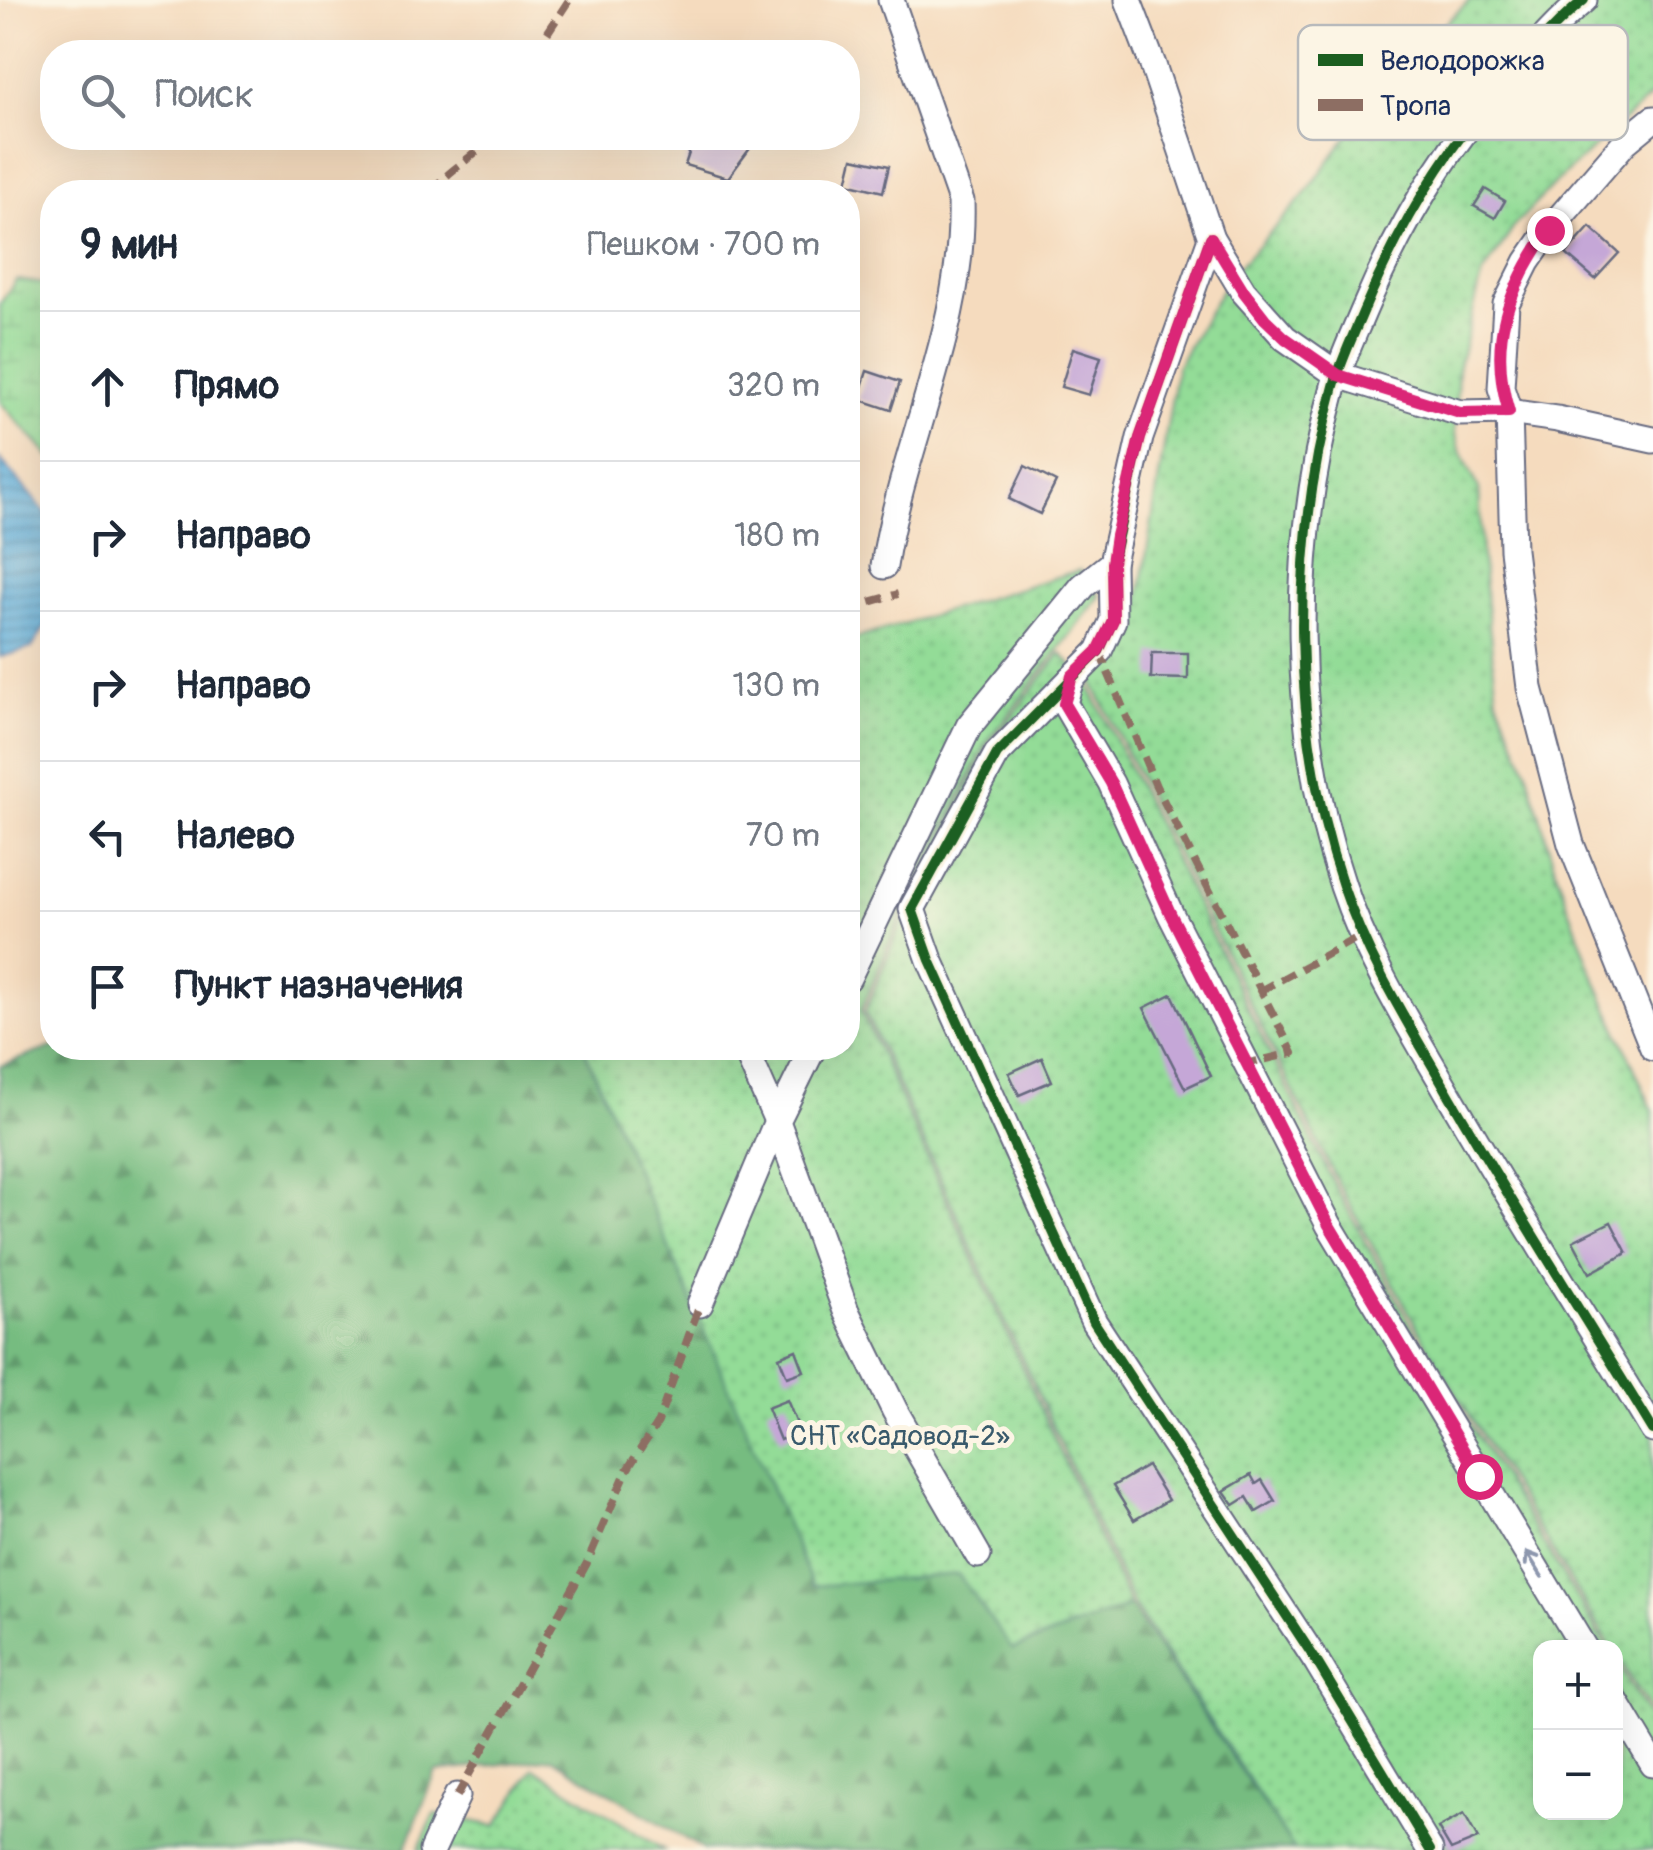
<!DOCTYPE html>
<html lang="ru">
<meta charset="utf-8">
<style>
:root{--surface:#fff;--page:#f2f2f3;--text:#1f2937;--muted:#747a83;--line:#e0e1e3}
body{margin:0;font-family:Pangolin,sans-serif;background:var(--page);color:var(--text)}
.controls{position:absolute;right:30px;bottom:30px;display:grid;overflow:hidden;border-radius:20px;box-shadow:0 10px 40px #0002}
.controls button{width:90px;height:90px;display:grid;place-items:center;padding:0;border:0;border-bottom:2px solid var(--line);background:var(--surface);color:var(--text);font:50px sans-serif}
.stop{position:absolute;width:30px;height:30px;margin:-22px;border:8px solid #db2777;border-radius:50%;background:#fff}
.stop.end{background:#db2777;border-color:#fff;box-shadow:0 2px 10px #0008}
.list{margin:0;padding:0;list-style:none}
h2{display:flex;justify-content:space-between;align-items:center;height:130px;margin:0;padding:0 40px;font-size:42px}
h2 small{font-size:32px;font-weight:400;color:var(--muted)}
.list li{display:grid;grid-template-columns:65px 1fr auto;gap:30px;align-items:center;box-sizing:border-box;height:150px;padding:0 40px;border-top:2px solid var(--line)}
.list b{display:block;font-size:38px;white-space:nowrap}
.list em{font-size:32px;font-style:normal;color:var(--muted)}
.icon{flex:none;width:55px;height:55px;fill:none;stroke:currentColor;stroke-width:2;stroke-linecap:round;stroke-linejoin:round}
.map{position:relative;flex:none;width:1653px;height:1850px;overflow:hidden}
.search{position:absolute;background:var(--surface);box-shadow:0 10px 40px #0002;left:40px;top:40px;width:820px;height:110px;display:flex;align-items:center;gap:25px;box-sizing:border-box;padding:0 35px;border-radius:40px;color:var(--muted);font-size:38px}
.panel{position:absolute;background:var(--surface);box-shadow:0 10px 40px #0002;left:40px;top:180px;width:820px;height:880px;border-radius:40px}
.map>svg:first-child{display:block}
.forest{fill:url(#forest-firs);stroke:#48766f;stroke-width:2.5}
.wetland{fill:url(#wetland-marsh);stroke:#57867a;stroke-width:2.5}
.garden{fill:url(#garden-dots);stroke:#57867a;stroke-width:2.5}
.water{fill:url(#water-rules);stroke:#3e6e9c;stroke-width:2.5}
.building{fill:#c5a7d7}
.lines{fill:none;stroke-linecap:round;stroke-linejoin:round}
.minor-casing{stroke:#676b80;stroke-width:29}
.minor{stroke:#fff;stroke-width:25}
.quiet{stroke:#8d6e63;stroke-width:8;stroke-dasharray:15 8;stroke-linecap:butt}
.cycleway-casing{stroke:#fcf5e5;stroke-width:16}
.cycleway{stroke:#1b5e20;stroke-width:10}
.oneway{stroke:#8d97ae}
.route{stroke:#db2777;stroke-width:12}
.labels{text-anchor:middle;stroke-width:10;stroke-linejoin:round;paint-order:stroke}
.park-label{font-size:28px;fill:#395a6c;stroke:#fcf5e5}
.key{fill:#fcf5e5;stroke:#b8babc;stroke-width:2.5}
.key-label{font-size:28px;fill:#1b2f5e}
</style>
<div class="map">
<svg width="1653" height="1850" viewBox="0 0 1653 1850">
<defs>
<pattern id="forest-firs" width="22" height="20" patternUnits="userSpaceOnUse" patternTransform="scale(2.5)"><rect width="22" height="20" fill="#76bc80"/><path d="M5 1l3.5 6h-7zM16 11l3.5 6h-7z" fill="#60996c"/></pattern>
<pattern id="wetland-marsh" width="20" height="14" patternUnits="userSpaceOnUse" patternTransform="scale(2.5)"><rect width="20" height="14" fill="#93dc97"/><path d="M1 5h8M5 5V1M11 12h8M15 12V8" fill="none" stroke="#7ebd85"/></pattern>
<pattern id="garden-dots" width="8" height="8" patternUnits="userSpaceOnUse" patternTransform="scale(2.5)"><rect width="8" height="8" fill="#93dc97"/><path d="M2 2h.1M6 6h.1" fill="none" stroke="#7ebd85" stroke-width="1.8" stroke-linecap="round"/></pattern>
<pattern id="water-rules" width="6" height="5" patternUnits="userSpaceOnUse" patternTransform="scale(2.5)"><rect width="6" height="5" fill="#60add9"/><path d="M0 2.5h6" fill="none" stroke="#4e8db3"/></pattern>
</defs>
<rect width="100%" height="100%" fill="#fcf5e5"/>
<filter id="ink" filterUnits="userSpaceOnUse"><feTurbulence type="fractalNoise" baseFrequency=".01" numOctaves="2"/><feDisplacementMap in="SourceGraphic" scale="20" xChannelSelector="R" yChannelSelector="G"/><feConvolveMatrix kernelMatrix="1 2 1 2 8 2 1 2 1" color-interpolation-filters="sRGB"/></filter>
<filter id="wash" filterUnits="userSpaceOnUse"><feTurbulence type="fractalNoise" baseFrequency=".0048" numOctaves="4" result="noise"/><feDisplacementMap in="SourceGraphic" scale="40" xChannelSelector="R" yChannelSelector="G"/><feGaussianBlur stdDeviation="2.25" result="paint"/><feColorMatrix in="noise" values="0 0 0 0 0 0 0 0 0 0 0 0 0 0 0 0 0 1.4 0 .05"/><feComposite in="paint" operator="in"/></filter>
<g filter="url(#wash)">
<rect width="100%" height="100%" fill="#f5dbbe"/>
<path class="forest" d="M52,1047L584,1048L813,1586L958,1574L1013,1649L1130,1606L1295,1850H704L552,1758L436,1772L405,1850H0V1066Z"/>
<path class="wetland" d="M16,280L52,285V459L0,402V304Z"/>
<g class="garden">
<path d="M1470,0H1653V94L1558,180L1516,224L1482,276L1458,369L1455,430L1459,447L1479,489L1482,559L1497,699L1526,768L1554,865L1589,965L1653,1111V1717L1616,1655V1648L1611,1647L1428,1347L1339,1185L1092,681L1136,620L1177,366L1229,277L1305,195L1390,76Z"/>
<path d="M1080,570L1100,596L988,741L908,898L861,1011L1130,1606L1012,1649L958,1574L813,1586L584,1048H848V782L850,780L848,779V641Z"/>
<path d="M1061,653L1088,684L1335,1186L1425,1351L1607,1647L1540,1648V1812H1616V1662L1653,1725V1850H1295L1134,1606L865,1012L912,897L991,743Z"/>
<path d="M534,1768L664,1850H418L435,1814L496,1826Z"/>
</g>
<path class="water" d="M0,459L52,520V616L32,648L0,657Z"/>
<g id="blocks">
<g class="building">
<path d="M694,138H747L751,147L728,178L685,165Z"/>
<path d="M853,158L889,166L883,192L847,183Z"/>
<path d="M1485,189L1505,201L1495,218L1474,206Z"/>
<path d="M1590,227L1619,253L1595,279L1566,254Z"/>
<path d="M1073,348L1101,357L1089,395L1061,387Z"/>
<path d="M867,371L900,382L891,410L858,399Z"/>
<path d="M1025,466L1056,482L1040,514L1009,499Z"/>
<path d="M1152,653H1188V679L1151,678Z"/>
<path d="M1172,994L1211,1076L1185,1088L1144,1008Z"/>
<path d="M1042,1058L1052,1081L1019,1095L1009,1073Z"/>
<path d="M1611,1222L1627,1253L1590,1273L1573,1241Z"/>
<path d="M796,1350L804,1371L787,1377L779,1357Z"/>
<path d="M787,1400L800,1431L780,1440L767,1408Z"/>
<path d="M1147,1466L1168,1500L1134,1520L1113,1486Z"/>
<path d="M1251,1475L1256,1484L1262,1480L1275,1501L1256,1512L1247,1497L1234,1505L1224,1491Z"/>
<path d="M1464,1814L1478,1839L1451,1850L1438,1828Z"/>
</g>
</g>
</g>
<g filter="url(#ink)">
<use href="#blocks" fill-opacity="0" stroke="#676b80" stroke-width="2.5"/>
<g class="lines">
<defs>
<g id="minor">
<path d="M1128,0L1153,65L1211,238L1243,291L1285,338L1338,375L1460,413L1509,412L1557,419L1653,440"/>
<path d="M1584,0C1553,25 1528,56 1501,86C1442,154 1398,229 1363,312C1353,336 1341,361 1334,386C1290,545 1290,730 1343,886C1366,955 1404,1017 1440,1079C1508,1198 1582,1313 1653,1430"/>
<path d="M1653,119L1625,142L1549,230L1527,262L1506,304L1501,388L1509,412L1513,550L1530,688L1571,844L1653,1048"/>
<path d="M1211,238L1140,438L1112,563L1113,620L1099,651L997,754L912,909L930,960L1094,1322L1317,1662L1430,1850"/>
<path d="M884,566C903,443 965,326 961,201L891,0"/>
<path d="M1071,679L1064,703L1111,783L1171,915L1329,1225L1584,1648"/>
<path d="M848,978L969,726L1083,586L1112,563"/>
<path d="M813,1048L777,1121L846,1311L895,1411L978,1555"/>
<path d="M700,1304L777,1121L745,1048"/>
<path d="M1616,1702L1653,1764"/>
<path d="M432,1850L457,1796"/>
</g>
</defs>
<use href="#minor" class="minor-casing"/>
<use href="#minor" class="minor"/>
<g class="quiet">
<path d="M535,52L569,0"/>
<path d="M431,192C447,171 472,159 490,138"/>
<path d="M848,608L898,594"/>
<path d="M1099,651L1156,786L1293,1053L1249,1063"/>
<path d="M1260,991L1362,935"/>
<path d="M457,1796L587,1563L627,1470L658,1422L700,1304"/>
</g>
<defs>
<g id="cycleway">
<path d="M1584,0C1553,25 1528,56 1501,86C1442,154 1398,229 1363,312C1353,336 1341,361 1334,386C1290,545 1290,730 1343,886C1366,955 1404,1017 1440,1079C1508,1198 1582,1313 1653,1430"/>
<path d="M1211,238L1140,438L1112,563L1113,620L1099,651L997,754L912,909L930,960L1094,1322L1317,1662L1430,1850"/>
</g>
</defs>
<use href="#cycleway" class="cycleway-casing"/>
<use href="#cycleway" class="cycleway"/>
</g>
<defs><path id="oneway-shaft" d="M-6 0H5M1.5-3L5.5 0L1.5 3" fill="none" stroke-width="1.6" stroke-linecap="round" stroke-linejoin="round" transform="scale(2.5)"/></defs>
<use class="oneway" href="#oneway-shaft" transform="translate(1534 1564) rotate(-122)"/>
</g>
<g class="lines" filter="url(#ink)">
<path class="route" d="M1479,1476L1329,1225L1171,915L1111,783L1064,704L1072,676L1098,651L1113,620L1112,563L1116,536L1140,438L1211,238L1244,292L1265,319L1285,338L1338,375L1460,413L1509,412C1487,341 1508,289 1549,230"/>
</g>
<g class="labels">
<g class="park-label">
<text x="900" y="1445">СНТ «Садовод-2»</text>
</g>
</g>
<rect x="1298" y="25" width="330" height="115" rx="15" class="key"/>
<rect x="1318" y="54" width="45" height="12" fill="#1b5e20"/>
<rect x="1318" y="99" width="45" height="12" fill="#8d6e63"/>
<g class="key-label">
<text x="1380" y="70">Велодорожка</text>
<text x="1380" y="115">Тропа</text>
</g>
</svg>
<div class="controls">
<button>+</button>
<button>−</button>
</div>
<div class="stop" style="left:1479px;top:1476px"></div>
<div class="stop end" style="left:1549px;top:230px"></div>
<div class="search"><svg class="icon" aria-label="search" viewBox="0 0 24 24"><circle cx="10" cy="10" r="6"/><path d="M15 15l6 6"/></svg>Поиск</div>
<section class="panel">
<h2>9 мин<small>Пешком · 700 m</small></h2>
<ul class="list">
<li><svg class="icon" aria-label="ahead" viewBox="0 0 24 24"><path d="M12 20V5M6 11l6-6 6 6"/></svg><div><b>Прямо</b></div><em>320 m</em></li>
<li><svg class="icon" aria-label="right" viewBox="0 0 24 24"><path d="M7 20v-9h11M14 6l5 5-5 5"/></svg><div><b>Направо</b></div><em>180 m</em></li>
<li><svg class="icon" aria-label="right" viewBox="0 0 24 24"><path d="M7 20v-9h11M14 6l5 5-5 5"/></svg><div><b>Направо</b></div><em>130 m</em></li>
<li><svg class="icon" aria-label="left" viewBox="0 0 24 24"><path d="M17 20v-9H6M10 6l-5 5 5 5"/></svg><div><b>Налево</b></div><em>70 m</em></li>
<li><svg class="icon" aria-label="arrive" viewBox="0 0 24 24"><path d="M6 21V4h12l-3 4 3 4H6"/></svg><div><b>Пункт назначения</b></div></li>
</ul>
</section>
</div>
